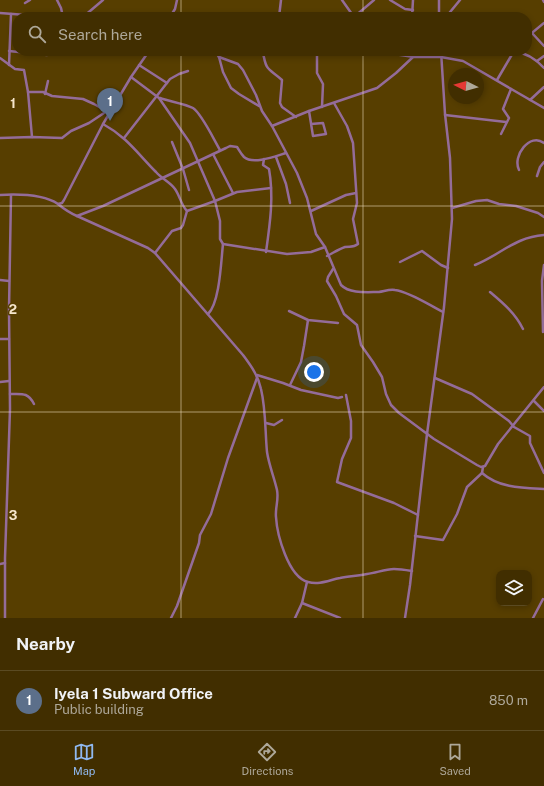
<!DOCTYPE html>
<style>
:root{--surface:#412e00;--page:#4c3a0f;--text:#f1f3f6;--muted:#aea899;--line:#5a4a22;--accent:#90b9f0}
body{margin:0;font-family:"Public Sans",sans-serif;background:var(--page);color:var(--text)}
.controls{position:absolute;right:12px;bottom:12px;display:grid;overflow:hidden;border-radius:8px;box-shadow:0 2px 6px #0003}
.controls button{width:36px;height:36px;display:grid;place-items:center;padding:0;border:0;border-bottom:1px solid var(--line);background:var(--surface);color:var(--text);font:20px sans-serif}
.compass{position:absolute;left:448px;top:68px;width:36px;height:36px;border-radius:50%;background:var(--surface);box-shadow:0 2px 6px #0003;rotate:275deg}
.you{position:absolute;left:314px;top:372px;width:14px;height:14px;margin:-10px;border:3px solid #fff;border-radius:50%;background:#1a73e8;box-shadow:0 0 0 6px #1a73e833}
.badge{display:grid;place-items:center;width:26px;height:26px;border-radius:50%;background:var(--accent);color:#fff;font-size:13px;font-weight:700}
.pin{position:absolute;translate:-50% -33px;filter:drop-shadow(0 1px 2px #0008)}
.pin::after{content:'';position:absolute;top:21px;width:14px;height:12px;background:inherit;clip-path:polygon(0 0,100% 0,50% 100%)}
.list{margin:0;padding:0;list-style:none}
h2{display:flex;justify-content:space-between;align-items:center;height:52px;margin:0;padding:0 16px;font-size:17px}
h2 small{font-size:13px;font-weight:400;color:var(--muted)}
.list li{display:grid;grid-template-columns:26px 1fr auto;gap:12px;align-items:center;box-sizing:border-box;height:60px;padding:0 16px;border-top:1px solid var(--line)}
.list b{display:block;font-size:15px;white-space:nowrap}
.list p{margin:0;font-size:13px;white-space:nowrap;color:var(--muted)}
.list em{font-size:13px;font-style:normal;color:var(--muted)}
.icon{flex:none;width:22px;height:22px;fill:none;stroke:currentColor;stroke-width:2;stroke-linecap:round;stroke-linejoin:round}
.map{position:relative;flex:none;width:544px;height:618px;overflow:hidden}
.search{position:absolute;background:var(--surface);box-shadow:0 2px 6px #0003;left:12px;right:12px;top:12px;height:44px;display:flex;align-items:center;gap:10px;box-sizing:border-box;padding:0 14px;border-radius:16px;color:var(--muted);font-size:15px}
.sheet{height:112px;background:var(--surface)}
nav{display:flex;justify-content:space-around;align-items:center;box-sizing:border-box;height:56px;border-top:1px solid var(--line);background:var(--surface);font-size:11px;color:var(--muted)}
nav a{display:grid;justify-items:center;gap:2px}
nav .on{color:var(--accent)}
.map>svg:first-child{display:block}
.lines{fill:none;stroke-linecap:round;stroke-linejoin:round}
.minor{stroke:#946c99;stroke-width:2.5}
.grid{fill:none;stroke:#f6e6cb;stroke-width:1;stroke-opacity:0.55}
.grid-label{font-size:13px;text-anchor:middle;font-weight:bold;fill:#f6e6cb;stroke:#573e00;stroke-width:3;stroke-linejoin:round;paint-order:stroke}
</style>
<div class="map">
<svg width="544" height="618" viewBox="0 0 544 618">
<rect width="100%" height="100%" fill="#573e00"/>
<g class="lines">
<g class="minor">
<path d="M57,0L61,8L63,17"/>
<path d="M342,0L354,17"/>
<path d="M390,0L405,9L413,10"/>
<path d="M543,0L544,2"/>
<path d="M25,3L30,0"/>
<path d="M0,13L52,17"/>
<path d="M412,16L418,17"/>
<path d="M83,17L103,0"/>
<path d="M170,17L175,9L177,0"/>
<path d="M210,17L225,14H280"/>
<path d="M279,17L281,0"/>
<path d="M354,17L374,0"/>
<path d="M412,17L413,0"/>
<path d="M439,17V0"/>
<path d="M446,17L460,0"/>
<path d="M532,33L544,46"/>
<path d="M527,37L544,23"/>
<path d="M9,51L47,55"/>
<path d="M215,51L219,57L223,72L231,88L239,94L259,106"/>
<path d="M224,51L235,54L267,51"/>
<path d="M317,51V73L323,84L322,107"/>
<path d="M374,51L414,57H441L463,61L544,108"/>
<path d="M514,51C526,53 536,59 544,68"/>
<path d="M263,52C266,72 269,68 282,80L280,103L282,107L296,117"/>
<path d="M411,56L412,51"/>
<path d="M219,57L238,64L243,70L256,95L262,111L272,126L297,173L307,198L316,234L325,247L341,285C350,294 367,292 379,292C385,291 390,289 395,290C410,292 429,305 443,312"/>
<path d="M0,58L15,69L24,70L28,92H43L52,96L83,99L94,104L110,113"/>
<path d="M537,61L544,56"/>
<path d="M9,65L11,14"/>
<path d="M139,65L167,83"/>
<path d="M497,80L514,51"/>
<path d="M28,92L32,137"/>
<path d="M45,94L48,81"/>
<path d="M160,98C168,101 186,104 193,108C202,114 214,140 220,150"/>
<path d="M530,100L544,87"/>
<path d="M309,111L313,136L326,134L323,123L311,124"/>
<path d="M445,115L506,122"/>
<path d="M103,124C127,137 138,154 156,172C162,179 170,182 175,189C180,196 181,205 187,211L215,201L190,143L159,98L131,77"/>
<path d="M272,126L309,111L377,88L396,73L413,57"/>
<path d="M501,134L509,118L503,109L511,89"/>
<path d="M0,138L32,137L62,138L71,131L89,123L107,111"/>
<path d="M124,138L170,79L179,74L188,71"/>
<path d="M172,142L183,169L189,190"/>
<path d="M213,154L233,193"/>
<path d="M276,157L286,184L290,203"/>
<path d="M264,159L263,165L269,169C274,196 270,224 266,252"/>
<path d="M519,170C512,156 530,132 544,143"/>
<path d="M537,176L540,167L544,162"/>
<path d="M271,188L237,192L215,201L220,221V239L223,244L287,254L311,252L325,247"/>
<path d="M0,195C18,194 43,194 58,204C64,209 70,213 77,216L148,248L155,253L243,355C251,366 258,375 261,389C266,410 265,431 267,452C269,465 274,477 277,490C279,500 275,508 276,517C277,534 288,577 308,582C320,585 329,580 340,578C349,576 358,576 367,574C376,573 385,569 394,569C400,569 406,570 412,571"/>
<path d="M58,204L62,203L64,200L103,124L131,77L149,51"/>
<path d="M452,208L476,201L487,200L499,204L516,206L538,213L544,217"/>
<path d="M311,211L346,195L356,193"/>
<path d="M77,216L103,206L226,148L230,146L237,147C239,150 241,154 244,157C253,165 276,156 286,153"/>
<path d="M155,253L172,231L181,228L183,225L187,211"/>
<path d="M327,256C333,253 339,249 345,247C350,246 353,248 358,244L353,219L357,203L353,143L347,126L334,103"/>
<path d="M400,262L422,251L441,265L448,268"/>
<path d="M475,265C500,255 515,237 544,235"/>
<path d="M333,269L328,277L327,281L336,296L344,314L357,325L361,345L373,362L382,377L386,394L391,405L399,413L434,439L477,465L481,467L485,466L498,444L544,387"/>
<path d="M0,280L9,281"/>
<path d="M490,292C503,303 515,313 523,329"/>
<path d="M289,311L308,320L338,323"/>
<path d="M208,314C220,302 221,261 223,244"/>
<path d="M543,332L542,281L544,265"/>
<path d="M0,339H9"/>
<path d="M257,375L283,383L301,390L338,398L342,397"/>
<path d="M435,378L472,394L509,421L514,427L530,436V443L544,473"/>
<path d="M0,382L9,381"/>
<path d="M290,385L301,362L304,346L308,320"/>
<path d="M10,394C22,394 28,392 34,404"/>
<path d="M346,395L351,421V438L342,459L337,482L394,503L418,515"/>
<path d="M534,401L544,411"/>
<path d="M266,423L274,425L282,420"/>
<path d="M482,473C499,488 522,488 544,489"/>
<path d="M415,536L443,540L457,514L467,487L482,473L483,467"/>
<path d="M0,564L5,563"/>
<path d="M302,603L340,618"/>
<path d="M5,618V558L10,409L9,310L11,195"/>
<path d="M171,618L177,606L199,543L200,535L211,514L228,458L257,378"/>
<path d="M295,618L302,603L307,582"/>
<path d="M405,618L410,585L427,434L444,307L452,219L450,158L445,114L441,51"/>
<path d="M533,618L543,599"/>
</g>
</g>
<path class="grid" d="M181,0V17M363,0V17M181,51V618M363,51V618M0,206H544M0,412H544"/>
<g class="grid-label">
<text x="13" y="108">1</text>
<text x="13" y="314">2</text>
<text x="13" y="520">3</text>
</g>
</svg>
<div class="controls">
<button><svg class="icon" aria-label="layers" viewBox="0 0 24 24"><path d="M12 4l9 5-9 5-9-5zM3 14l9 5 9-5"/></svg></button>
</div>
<svg class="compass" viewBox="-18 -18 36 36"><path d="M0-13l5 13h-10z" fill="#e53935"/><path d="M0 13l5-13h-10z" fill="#aea899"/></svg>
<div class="you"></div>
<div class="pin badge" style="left:110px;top:121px;background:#5c6f8a">1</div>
<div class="search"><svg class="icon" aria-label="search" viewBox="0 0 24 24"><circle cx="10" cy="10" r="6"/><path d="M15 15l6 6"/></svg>Search here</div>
</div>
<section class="sheet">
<h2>Nearby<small></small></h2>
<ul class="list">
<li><span class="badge" style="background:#5c6f8a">1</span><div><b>Iyela 1 Subward Office</b><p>Public building</p></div><em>850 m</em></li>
</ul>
</section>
<nav>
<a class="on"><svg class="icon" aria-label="map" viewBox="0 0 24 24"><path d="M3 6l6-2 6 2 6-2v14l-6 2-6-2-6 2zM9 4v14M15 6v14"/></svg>Map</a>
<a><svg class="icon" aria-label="directions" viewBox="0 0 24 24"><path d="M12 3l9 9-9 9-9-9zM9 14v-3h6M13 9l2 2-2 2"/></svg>Directions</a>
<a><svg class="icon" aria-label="saved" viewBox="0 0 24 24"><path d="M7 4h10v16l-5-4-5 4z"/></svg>Saved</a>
</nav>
